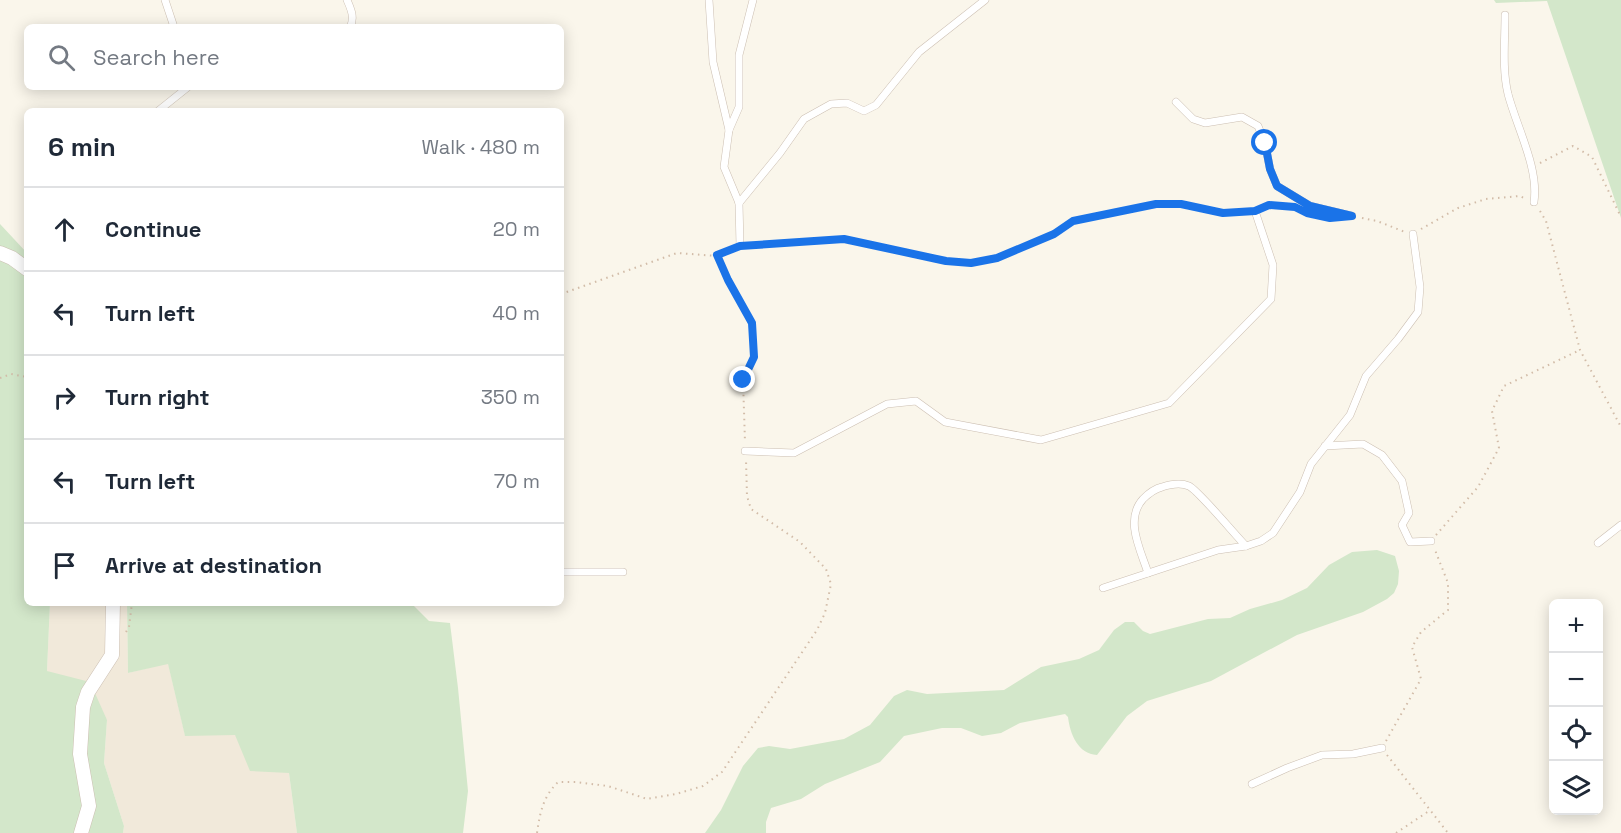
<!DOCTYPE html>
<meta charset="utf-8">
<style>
:root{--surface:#fff;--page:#f6f6f7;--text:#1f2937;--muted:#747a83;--line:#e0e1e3}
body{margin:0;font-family:"Space Grotesk",sans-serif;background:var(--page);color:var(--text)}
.controls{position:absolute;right:18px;bottom:18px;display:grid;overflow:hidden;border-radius:9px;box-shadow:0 3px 15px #0003}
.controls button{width:54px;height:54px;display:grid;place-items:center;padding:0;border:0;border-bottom:2px solid var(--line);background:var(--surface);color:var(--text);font:30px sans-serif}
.stop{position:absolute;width:18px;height:18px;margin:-14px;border:4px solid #1a73e8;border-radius:50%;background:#fff}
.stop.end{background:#1a73e8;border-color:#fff;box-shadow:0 2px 6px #0008}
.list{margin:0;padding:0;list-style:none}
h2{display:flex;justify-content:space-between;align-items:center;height:78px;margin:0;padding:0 24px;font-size:26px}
h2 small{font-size:20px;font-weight:400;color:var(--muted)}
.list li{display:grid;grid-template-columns:39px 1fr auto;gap:18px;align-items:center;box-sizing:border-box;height:84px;padding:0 24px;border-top:2px solid var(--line)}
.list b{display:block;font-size:22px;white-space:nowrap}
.list em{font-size:20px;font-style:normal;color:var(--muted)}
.icon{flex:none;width:33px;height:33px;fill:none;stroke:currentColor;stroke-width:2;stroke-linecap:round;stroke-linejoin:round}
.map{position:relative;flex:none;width:1621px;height:833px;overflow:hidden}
.search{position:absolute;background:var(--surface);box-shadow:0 3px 15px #0003;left:24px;top:24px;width:540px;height:66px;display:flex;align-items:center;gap:15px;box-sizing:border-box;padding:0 21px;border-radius:9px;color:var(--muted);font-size:22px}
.panel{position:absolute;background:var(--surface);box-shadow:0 3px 15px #0003;left:24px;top:108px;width:540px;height:498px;border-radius:9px}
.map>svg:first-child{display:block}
.residential{fill:#f1e9da}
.green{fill:#d3e7ca}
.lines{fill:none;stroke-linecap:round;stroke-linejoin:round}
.service-casing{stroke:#ccbfb2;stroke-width:8}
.minor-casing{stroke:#ccbfb2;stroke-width:15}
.path{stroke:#d2bca8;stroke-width:2;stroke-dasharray:1.5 4.5;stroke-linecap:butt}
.service{stroke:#fff;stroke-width:7}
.minor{stroke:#fff;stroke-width:14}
.route{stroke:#1a73e8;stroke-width:8}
</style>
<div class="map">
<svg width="1621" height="833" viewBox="0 0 1621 833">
<rect width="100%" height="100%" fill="#faf6eb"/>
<path class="residential" d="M50,603H127L128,673L168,663L185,735H235L289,773L297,833H123L124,826L104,763L107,720L47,671Z"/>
<g class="green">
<path d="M1494,0H1621V218L1547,1L1496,3Z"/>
<path d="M0,224L27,253V603H50L47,671L90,682L107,720L104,763L124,826L123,833H0Z"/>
<path d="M1377,550L1395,556L1399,571L1398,584L1394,593L1387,599L1363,612L1297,635L1211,681L1147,701L1127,716L1097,755C1078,754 1070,734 1068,717L1065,714L1020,723L1001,733L982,736L961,728H942L904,736L880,762L825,784L801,799L771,808L766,822V833H705L721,810L743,766L758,748L769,746L790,749L844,739L870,725L894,696L907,690L927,694L1004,690L1041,667L1079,659L1099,650L1114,630L1125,622H1134L1143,631L1150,634L1208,619L1230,618L1250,609L1282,600L1307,588L1329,565L1352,552Z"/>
<path d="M127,603H411L429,621L450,623L458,688L468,791L463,833H297L289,773L250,771L235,735L185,736L168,664L128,673Z"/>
</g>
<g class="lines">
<defs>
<g id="service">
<path d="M165,0L174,27"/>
<path d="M347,0C351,9 355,18 350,27"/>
<path d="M709,0L713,62L729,130"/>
<path d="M1505,15C1505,42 1502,69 1508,94C1517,128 1539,168 1534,202"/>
<path d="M1176,102L1193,119L1205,123L1242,117L1258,126L1265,143L1270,169L1277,186L1310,206L1352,216"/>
<path d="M158,111L188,87"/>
<path d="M739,203L780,153L804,119L831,104L847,103L864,111L876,105L919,52L985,0"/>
<path d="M740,246L739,203L724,167L729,130L739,107V55L753,0"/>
<path d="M1325,446L1363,444L1382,455L1402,481L1409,513L1402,525L1410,542L1431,541"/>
<path d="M745,451L794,453L887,404L916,401L945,422L1041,440L1169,403L1271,299L1273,265L1255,211"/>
<path d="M1598,543L1621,525"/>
<path d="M561,572H623"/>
<path d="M1148,573C1141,551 1124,520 1143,499C1149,493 1154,489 1162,487C1171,484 1180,482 1189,486C1198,490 1236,536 1246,546"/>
<path d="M1103,588L1218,550L1246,546L1261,541L1273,533L1300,492L1311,464L1350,415L1366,376L1398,339L1418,312L1420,287L1413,234"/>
<path d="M1252,784L1287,768L1322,755L1353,754L1382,748"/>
</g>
<g id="minor">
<path d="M0,253L12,258L27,269"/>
<path d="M81,833L89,806L80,754L83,707L88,692L112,655L113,603"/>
</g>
</defs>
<use href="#service" class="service-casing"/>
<use href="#minor" class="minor-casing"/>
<g class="path">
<path d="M1540,163L1573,146L1592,157L1621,217"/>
<path d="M1263,208L1269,205L1292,207"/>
<path d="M1540,211L1546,221L1580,350L1621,427"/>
<path d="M1362,218L1377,221L1405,232"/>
<path d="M1421,229L1458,208L1486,199L1520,196L1524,198"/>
<path d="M750,246L844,239L946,261L971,263L997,258L1054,234L1073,221L1156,204H1181L1223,213L1245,211"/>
<path d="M717,256L728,281L752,323L754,357L743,380L745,442"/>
<path d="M561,294L677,253L717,256L733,249"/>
<path d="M0,378L11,374L27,377"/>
<path d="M1436,535L1478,487L1499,448L1492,411L1504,386L1580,350"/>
<path d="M126,632L129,627L132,603"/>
<path d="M1386,741L1421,679L1412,647L1421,632L1448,610V583L1435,550"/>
<path d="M1387,755L1448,833"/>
<path d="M537,833C540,812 543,797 558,782H576L608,786L647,799L676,794L703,786L722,772L817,630L825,613L831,584L826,569L800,542L751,509L747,496L746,460"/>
<path d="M1396,833L1429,811"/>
</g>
<use href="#service" class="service"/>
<use href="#minor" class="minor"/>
</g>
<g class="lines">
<path class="route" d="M743,380L754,357L752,323L728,280L717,255L740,246L844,239L946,261L971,263L997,258L1054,234L1073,221L1156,204H1181L1223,213L1255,211L1269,205L1295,207L1307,213L1330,218L1352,216L1310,206L1277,186L1270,169L1265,143"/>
</g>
</svg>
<div class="controls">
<button>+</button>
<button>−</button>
<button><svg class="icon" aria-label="locate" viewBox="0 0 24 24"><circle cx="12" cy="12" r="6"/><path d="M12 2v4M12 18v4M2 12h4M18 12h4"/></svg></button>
<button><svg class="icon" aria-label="layers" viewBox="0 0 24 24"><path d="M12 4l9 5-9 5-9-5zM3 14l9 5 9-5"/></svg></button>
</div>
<div class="stop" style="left:1265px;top:143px"></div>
<div class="stop end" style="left:743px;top:380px"></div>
<div class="search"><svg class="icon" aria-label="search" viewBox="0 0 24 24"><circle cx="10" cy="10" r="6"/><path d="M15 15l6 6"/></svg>Search here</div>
<section class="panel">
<h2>6 min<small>Walk · 480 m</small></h2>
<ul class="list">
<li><svg class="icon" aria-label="ahead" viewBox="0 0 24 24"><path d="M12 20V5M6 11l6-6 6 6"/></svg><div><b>Continue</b></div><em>20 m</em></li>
<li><svg class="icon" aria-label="left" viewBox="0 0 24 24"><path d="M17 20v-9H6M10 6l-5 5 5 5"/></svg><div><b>Turn left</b></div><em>40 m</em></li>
<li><svg class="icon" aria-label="right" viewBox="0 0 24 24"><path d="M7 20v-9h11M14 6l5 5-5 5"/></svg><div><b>Turn right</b></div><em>350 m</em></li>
<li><svg class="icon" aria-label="left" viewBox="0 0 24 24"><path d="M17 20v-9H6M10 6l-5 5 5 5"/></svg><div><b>Turn left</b></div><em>70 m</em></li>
<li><svg class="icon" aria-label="arrive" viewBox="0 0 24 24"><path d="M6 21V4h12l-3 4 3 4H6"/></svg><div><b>Arrive at destination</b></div></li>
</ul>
</section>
</div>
